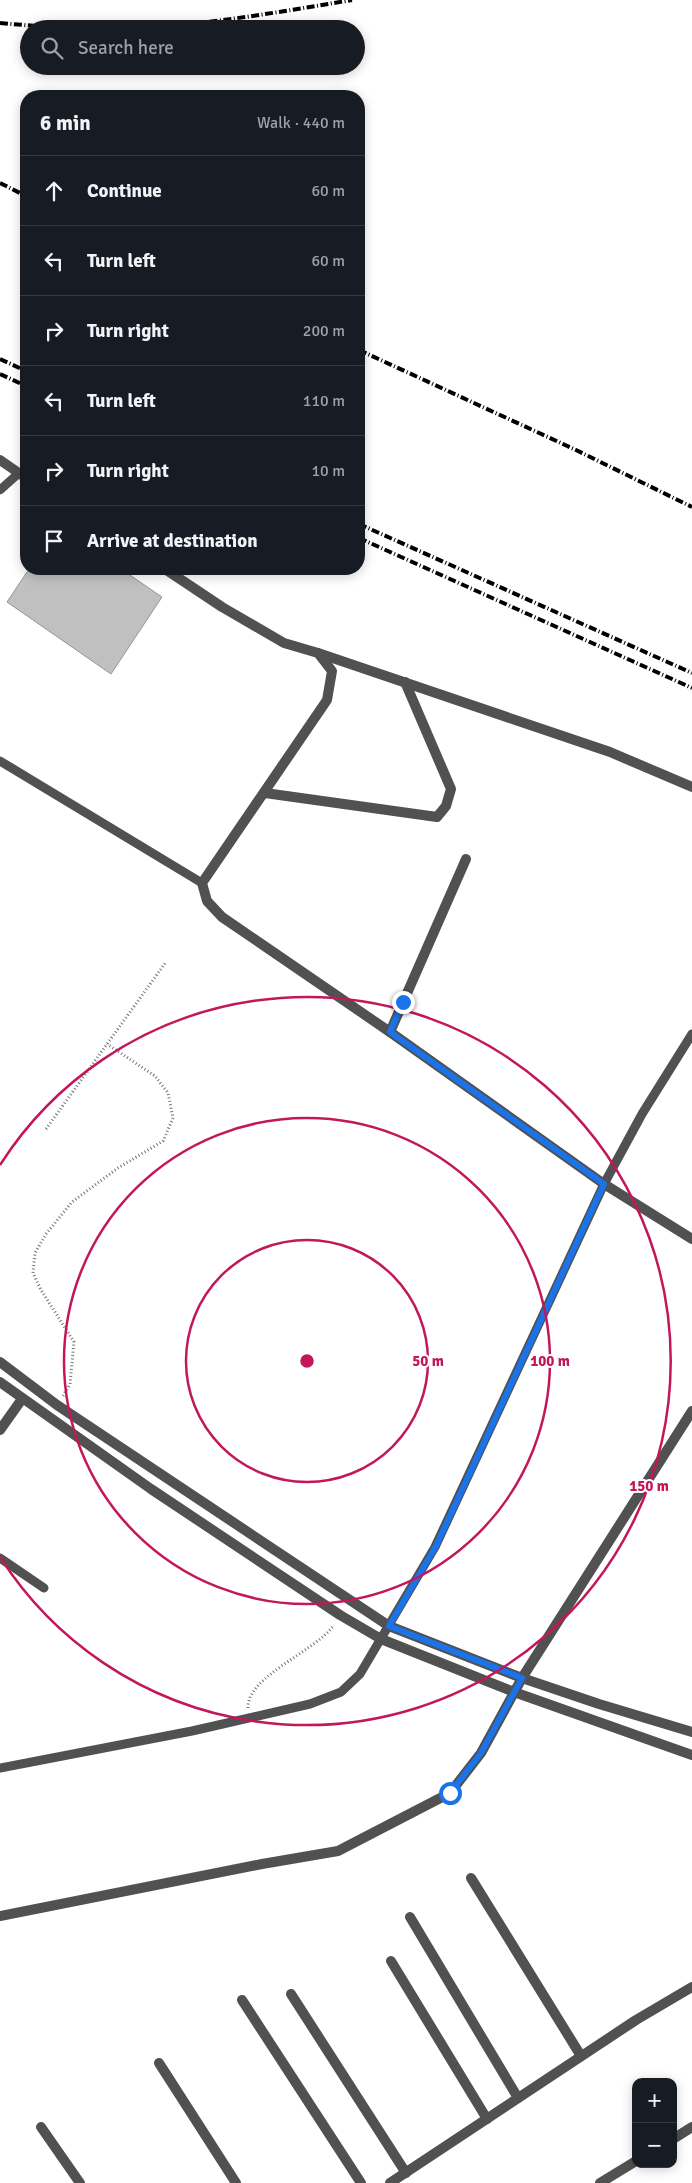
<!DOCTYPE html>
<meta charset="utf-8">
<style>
:root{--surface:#171b24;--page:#242831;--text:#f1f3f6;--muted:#9ea1a6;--line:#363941}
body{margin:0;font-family:Signika,sans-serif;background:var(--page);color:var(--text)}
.controls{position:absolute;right:15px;bottom:15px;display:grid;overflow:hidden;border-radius:10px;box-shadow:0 2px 12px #0003}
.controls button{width:45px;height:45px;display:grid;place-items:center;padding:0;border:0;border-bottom:1px solid var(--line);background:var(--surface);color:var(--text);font:25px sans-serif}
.stop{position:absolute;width:15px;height:15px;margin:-11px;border:4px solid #1a73e8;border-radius:50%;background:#fff}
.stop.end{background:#1a73e8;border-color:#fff;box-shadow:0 1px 5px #0008}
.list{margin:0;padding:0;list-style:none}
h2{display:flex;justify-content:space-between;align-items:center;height:65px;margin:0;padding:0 20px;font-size:21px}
h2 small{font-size:16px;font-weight:400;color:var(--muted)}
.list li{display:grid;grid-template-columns:32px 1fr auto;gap:15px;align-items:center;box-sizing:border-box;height:70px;padding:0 20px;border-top:1px solid var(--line)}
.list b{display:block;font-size:19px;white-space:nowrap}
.list em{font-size:16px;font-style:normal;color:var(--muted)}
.icon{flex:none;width:28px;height:28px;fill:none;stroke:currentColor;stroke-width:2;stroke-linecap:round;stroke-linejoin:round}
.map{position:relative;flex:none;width:692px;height:2183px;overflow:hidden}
.search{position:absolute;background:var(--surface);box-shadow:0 2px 12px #0003;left:20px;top:20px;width:345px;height:55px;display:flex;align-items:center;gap:12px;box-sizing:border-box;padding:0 18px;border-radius:28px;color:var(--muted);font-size:19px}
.panel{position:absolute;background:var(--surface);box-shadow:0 2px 12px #0003;left:20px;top:90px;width:345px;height:485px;border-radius:20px}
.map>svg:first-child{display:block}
.building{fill:#c0c0c0;stroke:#959595}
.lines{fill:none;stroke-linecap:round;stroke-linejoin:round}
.path{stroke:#737373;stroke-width:3;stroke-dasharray:1 2.5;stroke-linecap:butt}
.service{stroke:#515151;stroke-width:9}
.minor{stroke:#515151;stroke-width:10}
.tertiary{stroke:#515151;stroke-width:10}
.rail{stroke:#000;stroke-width:4;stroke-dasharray:8 2.5 1 2.5;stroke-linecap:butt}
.route{stroke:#1a73e8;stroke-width:6}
.ring{fill:none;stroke:#c2185b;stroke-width:2.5}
.centre{fill:#c2185b;stroke:#fff;stroke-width:2.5}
.ring-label{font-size:15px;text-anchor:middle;font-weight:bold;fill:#c2185b;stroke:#fff;stroke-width:4;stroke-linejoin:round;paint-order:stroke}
</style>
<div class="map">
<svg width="692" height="2183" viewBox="0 0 692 2183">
<rect width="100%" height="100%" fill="#fff"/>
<path class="building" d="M29,569H121L162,597L111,674L7,602Z"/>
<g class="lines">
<g class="path">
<path d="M46,1129L166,962"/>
<path d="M63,1396L70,1384L74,1342L41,1290L33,1273L35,1253L46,1234L72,1202L118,1168L163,1141L173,1118L168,1093L155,1076L107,1044"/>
<path d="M248,1708C247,1676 315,1652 334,1625"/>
</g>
<g class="service">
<path d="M0,490L19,473"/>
<path d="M0,761L202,883"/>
<path d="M0,1558L44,1588"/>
<path d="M0,1768L192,1731L310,1704L341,1692L360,1674L435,1547L604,1184L642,1114L692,1034"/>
</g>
<g class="minor">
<path d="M0,460L26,478"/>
<path d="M165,569L222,607L284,643L318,653L332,671L327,700L202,883L207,901L222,917L390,1032L604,1184L692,1239"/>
<path d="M318,653L610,752L692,787"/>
<path d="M265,793L437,817L446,806L451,789L405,682"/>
<path d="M390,1032L466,859"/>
<path d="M0,1430L22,1399"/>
<path d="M471,1878L581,2056"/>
<path d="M0,1916L262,1864L338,1851L450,1793L481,1753L522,1678L692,1411"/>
<path d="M410,1917L518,2098"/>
<path d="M391,1961L487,2119"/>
<path d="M291,1994L406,2173"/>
<path d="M242,2000L361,2183"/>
<path d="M159,2063L236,2183"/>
<path d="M41,2127L80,2183"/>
<path d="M673,2139L692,2127"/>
<path d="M600,2183L636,2161"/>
</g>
<g class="tertiary">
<path d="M0,1362L57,1405L389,1626L522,1678L599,1704L692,1732"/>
<path d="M0,1382L151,1489L340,1615L381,1639L514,1692L692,1755"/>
<path d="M390,2183L636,2020L692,1987"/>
</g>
<g class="rail">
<path d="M0,23C55,28 112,31 167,26C229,21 291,10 352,0"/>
<path d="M0,183L26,196"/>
<path d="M359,350L576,450L692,507"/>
<path d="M0,359L26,371"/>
<path d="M0,374L26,386"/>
<path d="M359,524L692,673"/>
<path d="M359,538L692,688"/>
</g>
</g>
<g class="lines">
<path class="route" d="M403,1002L390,1032L604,1184L436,1546L389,1626L522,1678L481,1753L450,1793"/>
</g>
<g class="ring">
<circle cx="307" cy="1361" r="121"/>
<circle cx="307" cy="1361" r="243"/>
<path d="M0 1165A364 364 0 1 1 0 1557"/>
</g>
<circle cx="307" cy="1361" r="8" class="centre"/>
<g class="ring-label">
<text x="428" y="1366">50 m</text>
<text x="550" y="1366">100 m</text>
<text x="649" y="1491">150 m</text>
</g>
</svg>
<div class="controls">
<button>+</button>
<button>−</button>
</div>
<div class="stop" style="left:450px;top:1793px"></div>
<div class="stop end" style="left:403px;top:1002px"></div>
<div class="search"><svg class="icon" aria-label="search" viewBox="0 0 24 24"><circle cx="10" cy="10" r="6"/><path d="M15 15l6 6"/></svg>Search here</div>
<section class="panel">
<h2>6 min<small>Walk · 440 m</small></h2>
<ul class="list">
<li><svg class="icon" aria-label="ahead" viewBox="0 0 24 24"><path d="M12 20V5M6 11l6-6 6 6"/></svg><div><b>Continue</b></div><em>60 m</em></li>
<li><svg class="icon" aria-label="left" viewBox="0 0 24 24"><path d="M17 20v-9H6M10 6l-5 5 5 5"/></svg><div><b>Turn left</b></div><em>60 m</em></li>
<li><svg class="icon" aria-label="right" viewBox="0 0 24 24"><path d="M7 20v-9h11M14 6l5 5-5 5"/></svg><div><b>Turn right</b></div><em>200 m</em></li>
<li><svg class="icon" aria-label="left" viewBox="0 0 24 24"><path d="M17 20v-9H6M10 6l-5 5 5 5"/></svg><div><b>Turn left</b></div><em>110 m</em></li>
<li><svg class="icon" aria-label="right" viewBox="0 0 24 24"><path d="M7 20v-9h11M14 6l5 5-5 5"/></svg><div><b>Turn right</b></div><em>10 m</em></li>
<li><svg class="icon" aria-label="arrive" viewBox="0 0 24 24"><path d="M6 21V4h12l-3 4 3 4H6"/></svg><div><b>Arrive at destination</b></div></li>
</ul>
</section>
</div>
